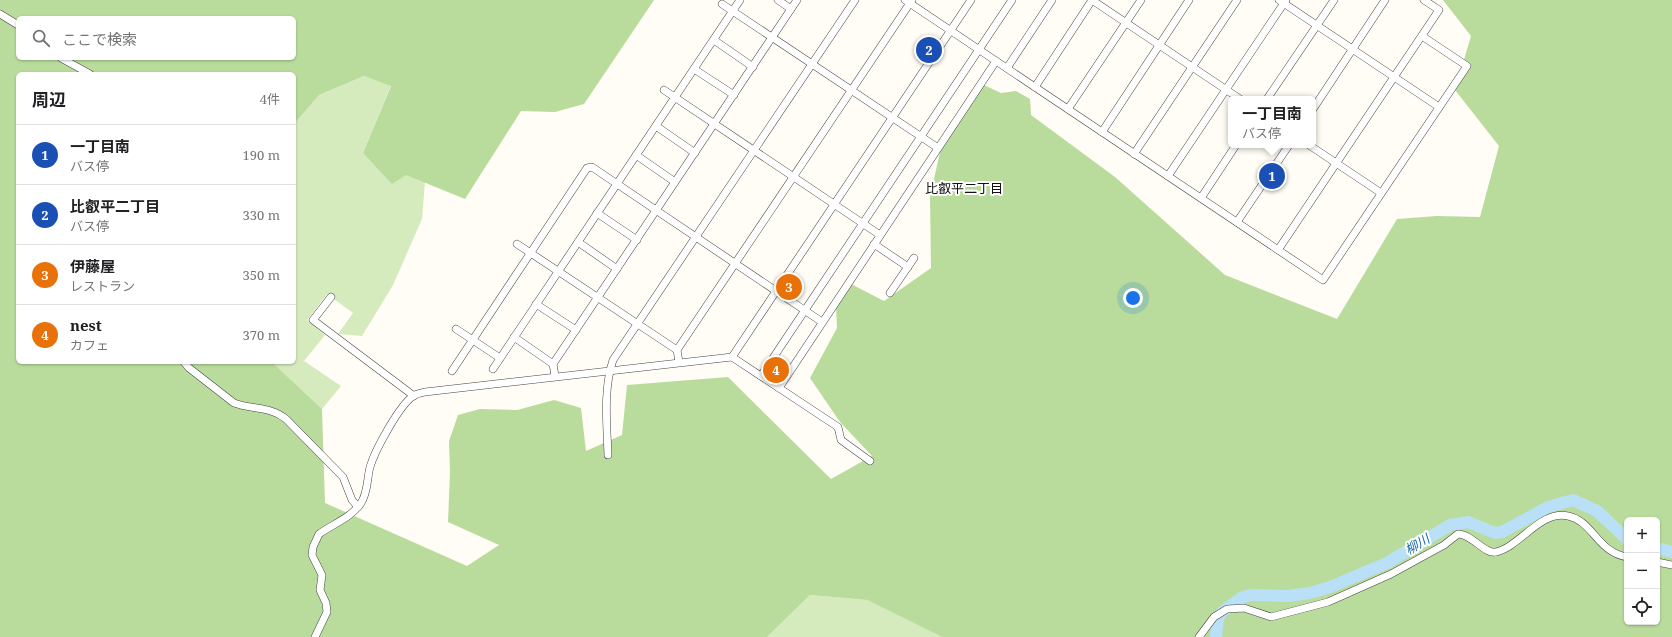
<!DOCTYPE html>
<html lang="ja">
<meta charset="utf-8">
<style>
:root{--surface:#fff;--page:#f2f2f2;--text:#202124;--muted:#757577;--line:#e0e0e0;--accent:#c4262e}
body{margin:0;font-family:"Noto Serif","Noto Sans JP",serif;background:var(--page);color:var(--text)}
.controls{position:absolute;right:12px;bottom:12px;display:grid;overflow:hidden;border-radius:6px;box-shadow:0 1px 3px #0004}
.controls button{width:36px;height:36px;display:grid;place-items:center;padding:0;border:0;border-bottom:1px solid var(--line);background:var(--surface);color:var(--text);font:20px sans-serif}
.you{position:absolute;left:1133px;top:298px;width:14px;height:14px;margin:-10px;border:3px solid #fff;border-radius:50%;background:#1a73e8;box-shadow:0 0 0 6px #1a73e833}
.badge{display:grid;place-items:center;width:26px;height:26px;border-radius:50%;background:var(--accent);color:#fff;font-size:13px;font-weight:700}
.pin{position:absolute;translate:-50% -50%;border:2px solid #fff;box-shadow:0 1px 4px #0006}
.popup{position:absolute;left:1228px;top:96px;width:88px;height:52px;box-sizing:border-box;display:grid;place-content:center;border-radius:6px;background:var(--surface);filter:drop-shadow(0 1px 3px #0005);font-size:13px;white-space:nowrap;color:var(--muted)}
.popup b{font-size:15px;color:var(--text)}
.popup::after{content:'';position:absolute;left:50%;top:100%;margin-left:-8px;border:8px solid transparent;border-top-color:var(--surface)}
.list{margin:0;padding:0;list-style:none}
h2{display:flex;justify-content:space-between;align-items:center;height:52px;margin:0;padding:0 16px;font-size:17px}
h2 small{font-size:13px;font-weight:400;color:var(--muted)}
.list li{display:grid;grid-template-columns:26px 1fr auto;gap:12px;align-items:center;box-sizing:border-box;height:60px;padding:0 16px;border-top:1px solid var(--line)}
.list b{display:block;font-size:15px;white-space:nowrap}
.list p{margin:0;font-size:13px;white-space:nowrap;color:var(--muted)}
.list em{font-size:13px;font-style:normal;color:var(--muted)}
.icon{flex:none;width:22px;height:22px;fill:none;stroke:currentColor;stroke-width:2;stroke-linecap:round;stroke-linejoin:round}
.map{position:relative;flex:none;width:1672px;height:637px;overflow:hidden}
.search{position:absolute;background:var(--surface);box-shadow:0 1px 3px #0004;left:16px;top:16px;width:280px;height:44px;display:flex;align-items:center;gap:10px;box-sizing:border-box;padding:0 14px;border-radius:6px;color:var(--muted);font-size:15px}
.panel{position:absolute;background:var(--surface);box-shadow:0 1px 3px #0004;left:16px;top:72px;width:280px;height:292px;border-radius:6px}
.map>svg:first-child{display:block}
.green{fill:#d5ebbd}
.forest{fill:#b9dc9c;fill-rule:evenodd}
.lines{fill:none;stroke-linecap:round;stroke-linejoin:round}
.river{stroke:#b9e0f7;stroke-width:12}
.minor-casing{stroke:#444;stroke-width:8}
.minor{stroke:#fff;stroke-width:7}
.labels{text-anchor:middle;stroke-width:4;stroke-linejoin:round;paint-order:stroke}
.neighbourhood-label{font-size:13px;fill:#111;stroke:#fff}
.water-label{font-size:13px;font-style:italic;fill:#1768a6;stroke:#fff}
</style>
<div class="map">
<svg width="1672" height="637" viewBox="0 0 1672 637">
<rect width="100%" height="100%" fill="#fffdf5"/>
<g class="green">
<path d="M364,76L391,85L363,153L425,182L422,219L393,285L362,336L338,334L353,313L327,294L307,320L325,335L304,361L341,386L322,409L272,362H294V132L295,123L319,95Z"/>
<path d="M810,595L867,600L942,637H767Z"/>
</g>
<path class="forest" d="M0,0H654L584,104L555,112L521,111L465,199L406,175L392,184L363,153L391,86L364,76L319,95L295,123L294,132V74H18V362H272L322,409L325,503L467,566L499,545L448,522L450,472L449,441L458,415L480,409L517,410L554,400L581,408L586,451L622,435L627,385L728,377L831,479L872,456L840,422L810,378L837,328L836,305L851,284L884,301L931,268L930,197L940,152L984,85L1001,93L1016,91L1030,99L1031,115L1115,177L1225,275L1337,319L1397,219L1437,216L1480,217L1499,146L1455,90L1471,36L1443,0H1672V637H942L867,600L810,595L767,637H0ZM18,18H294V58H18ZM1627,520H1657V622H1627Z"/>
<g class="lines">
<g class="river">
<path d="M1657,548L1672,552"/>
<path d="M1216,637L1218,618L1222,612L1241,598L1250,595L1288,596L1310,593L1330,587L1387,563L1450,525L1468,522L1495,533L1502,532L1548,507L1573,500L1597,511L1627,539"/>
</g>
<defs>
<g id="minor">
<path d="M778,0L791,9"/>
<path d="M905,0L1323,280L1467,66L1422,36"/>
<path d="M1092,0L1240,99"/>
<path d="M1279,0L1439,107"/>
<path d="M722,4L938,148"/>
<path d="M0,14L18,25"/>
<path d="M714,40L753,67"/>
<path d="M61,58L90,74"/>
<path d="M1007,68L1052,0"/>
<path d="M694,69L734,95"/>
<path d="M1035,87L1092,0"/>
<path d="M664,90L880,235"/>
<path d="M1267,99L1334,0"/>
<path d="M1068,109L1141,0"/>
<path d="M1313,109L1385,0"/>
<path d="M656,126L695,153"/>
<path d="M1102,132L1189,0"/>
<path d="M1309,145L1381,193"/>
<path d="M1134,154L1237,0"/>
<path d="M636,155L675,182"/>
<path d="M1168,176L1286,0"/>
<path d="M1201,198L1236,145"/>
<path d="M597,213L637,240"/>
<path d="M1237,222L1289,145"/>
<path d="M578,242L617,269"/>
<path d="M517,244L677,350"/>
<path d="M874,244L908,267"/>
<path d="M1278,250L1439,10L1424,0"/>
<path d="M890,293L914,258"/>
<path d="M331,297L313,320L414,396"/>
<path d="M536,304L576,330"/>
<path d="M456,329L500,358"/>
<path d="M514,337L553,364"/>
<path d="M732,357L971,0"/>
<path d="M184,362L189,368L234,403C253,410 270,406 286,419L343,477L352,500L358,507"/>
<path d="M679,362L677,350L912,0"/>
<path d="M493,369L740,0"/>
<path d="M452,371L587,168L592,167L822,322"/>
<path d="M555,376L553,364L797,0"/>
<path d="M761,376L1012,0"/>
<path d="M779,388L996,61"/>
<path d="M608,455C607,425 603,390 613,360L855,0"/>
<path d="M1657,562L1672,565"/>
<path d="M315,637L327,612L326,603L320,590L322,575L312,555L313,547L319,534C333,524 352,517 361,503C368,493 367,478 370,467C375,450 399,406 413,396C416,394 421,393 425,392L732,357L838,427L841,440L870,461"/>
<path d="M1199,637L1214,617L1227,609L1244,608L1271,617L1328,602L1391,574L1444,545L1458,534C1472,534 1485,555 1496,552C1521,546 1540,510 1568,516C1593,521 1597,552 1627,557"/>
</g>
</defs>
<use href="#minor" class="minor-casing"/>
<use href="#minor" class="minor"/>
</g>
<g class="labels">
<g class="neighbourhood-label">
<text x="964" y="193">比叡平二丁目</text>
</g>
<g class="water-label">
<text transform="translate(1417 544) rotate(-31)" y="5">柳川</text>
</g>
</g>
</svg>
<div class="controls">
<button>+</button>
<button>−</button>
<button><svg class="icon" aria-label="locate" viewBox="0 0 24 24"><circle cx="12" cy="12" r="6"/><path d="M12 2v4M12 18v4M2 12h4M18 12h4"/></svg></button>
</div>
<div class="you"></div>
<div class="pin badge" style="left:1272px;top:176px;background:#1a4fb4">1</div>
<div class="popup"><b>一丁目南</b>バス停</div>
<div class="pin badge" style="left:929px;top:50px;background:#1a4fb4">2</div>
<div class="pin badge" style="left:789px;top:287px;background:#e8710a">3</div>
<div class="pin badge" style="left:776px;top:370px;background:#e8710a">4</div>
<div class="search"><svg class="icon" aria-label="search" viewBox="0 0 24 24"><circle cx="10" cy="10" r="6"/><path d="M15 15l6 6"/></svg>ここで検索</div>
<section class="panel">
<h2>周辺<small>4件</small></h2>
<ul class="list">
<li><span class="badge" style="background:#1a4fb4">1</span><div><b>一丁目南</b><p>バス停</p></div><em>190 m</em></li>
<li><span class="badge" style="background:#1a4fb4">2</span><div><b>比叡平二丁目</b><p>バス停</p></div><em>330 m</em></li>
<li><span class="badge" style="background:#e8710a">3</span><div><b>伊藤屋</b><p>レストラン</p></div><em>350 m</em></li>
<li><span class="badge" style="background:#e8710a">4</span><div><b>nest</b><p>カフェ</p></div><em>370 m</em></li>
</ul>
</section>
</div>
